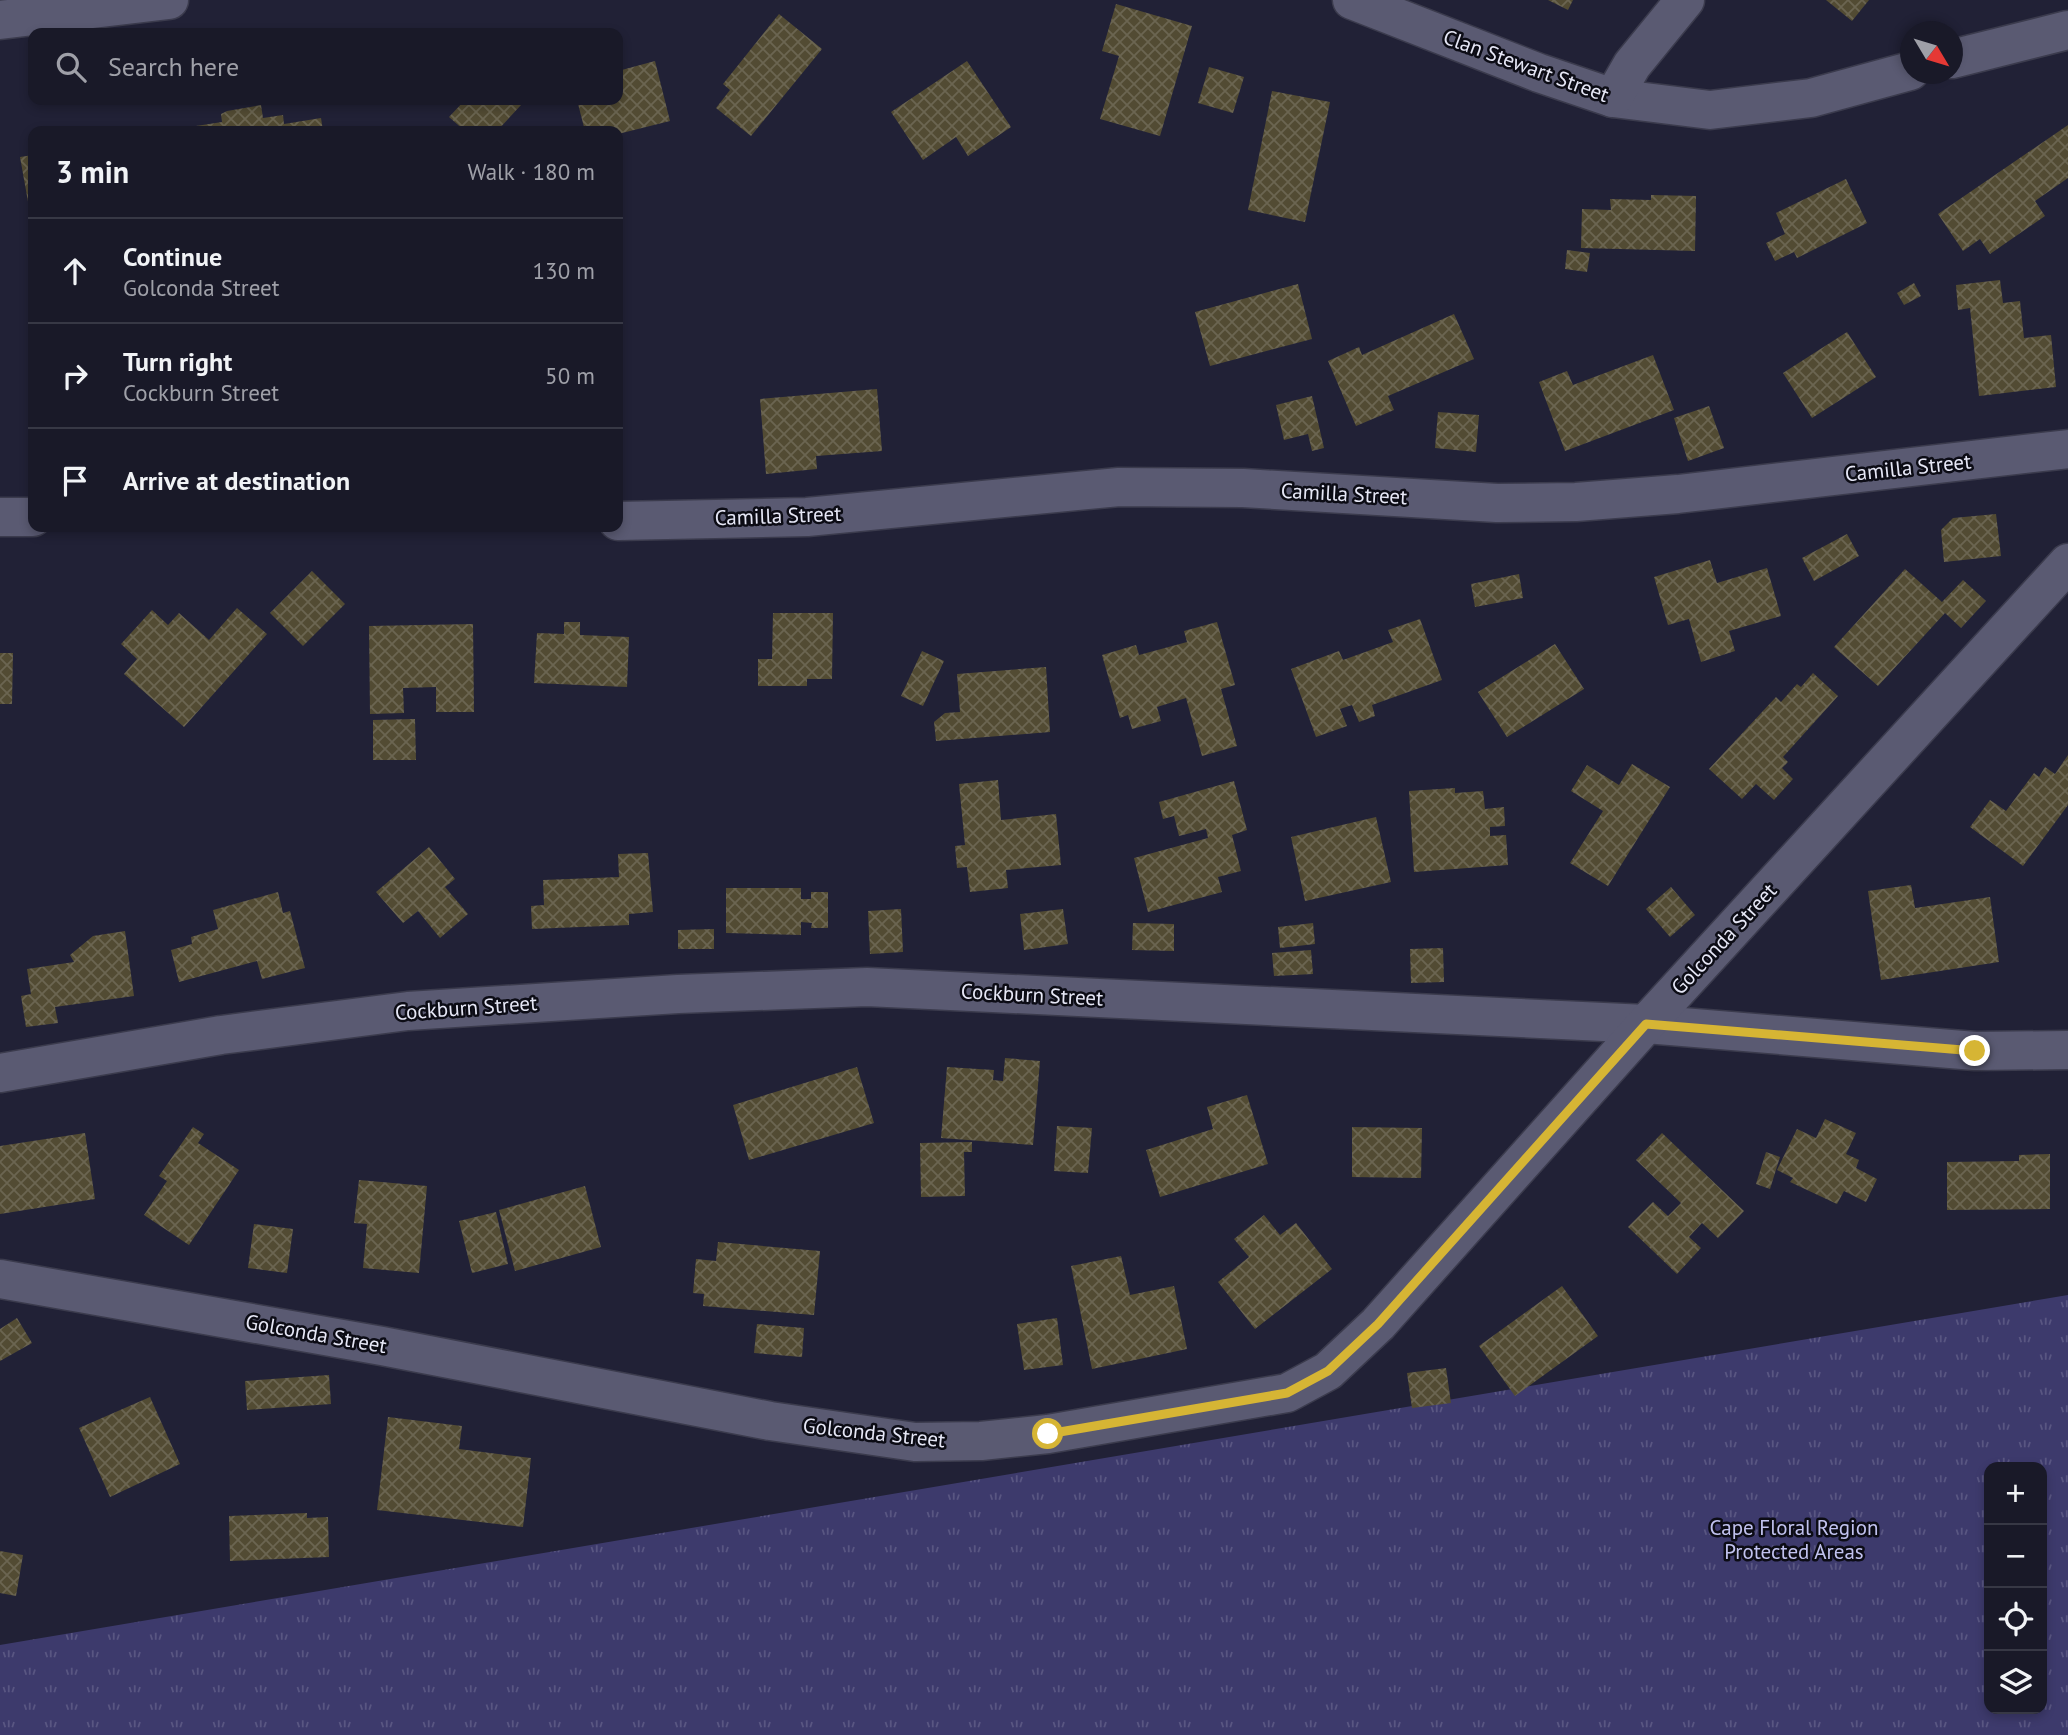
<!DOCTYPE html>
<meta charset="utf-8">
<style>
:root{--surface:#191928;--page:#262634;--text:#f1f3f6;--muted:#9fa0a8;--line:#373845}
body{margin:0;font-family:"PT Sans",sans-serif;background:var(--page);color:var(--text)}
.controls{position:absolute;right:21px;bottom:21px;display:grid;overflow:hidden;border-radius:14px;box-shadow:0 4px 10px #0003}
.controls button{width:63px;height:63px;display:grid;place-items:center;padding:0;border:0;border-bottom:2px solid var(--line);background:var(--surface);color:var(--text);font:35px sans-serif}
.compass{position:absolute;left:1900px;top:21px;width:63px;height:63px;border-radius:50%;background:var(--surface);box-shadow:0 4px 10px #0003;rotate:128deg}
.stop{position:absolute;width:21px;height:21px;margin:-16px;border:5px solid #d6b534;border-radius:50%;background:#fff}
.stop.end{background:#d6b534;border-color:#fff;box-shadow:0 2px 7px #0008}
.list{margin:0;padding:0;list-style:none}
h2{display:flex;justify-content:space-between;align-items:center;height:91px;margin:0;padding:0 28px;font-size:30px}
h2 small{font-size:23px;font-weight:400;color:var(--muted)}
.list li{display:grid;grid-template-columns:46px 1fr auto;gap:21px;align-items:center;box-sizing:border-box;height:105px;padding:0 28px;border-top:2px solid var(--line)}
.list b{display:block;font-size:26px;white-space:nowrap}
.list p{margin:0;font-size:23px;white-space:nowrap;color:var(--muted)}
.list em{font-size:23px;font-style:normal;color:var(--muted)}
.icon{flex:none;width:38px;height:38px;fill:none;stroke:currentColor;stroke-width:2;stroke-linecap:round;stroke-linejoin:round}
.map{position:relative;flex:none;width:2068px;height:1735px;overflow:hidden}
.search{position:absolute;background:var(--surface);box-shadow:0 4px 10px #0003;left:28px;top:28px;width:595px;height:77px;display:flex;align-items:center;gap:18px;box-sizing:border-box;padding:0 24px;border-radius:14px;color:var(--muted);font-size:26px}
.panel{position:absolute;background:var(--surface);box-shadow:0 4px 10px #0003;left:28px;top:126px;width:595px;height:406px;border-radius:14px}
.map>svg:first-child{display:block}
.grass{fill:url(#grass-tufts);fill-rule:evenodd}
.building{fill:url(#building-cross-hatch)}
.lines{fill:none;stroke-linecap:round;stroke-linejoin:round}
.minor-casing{stroke:#3b3b4d;stroke-width:41}
.minor{stroke:#5a5a72;stroke-width:38}
.route{stroke:#d6b534;stroke-width:9}
.labels{text-anchor:middle;stroke-width:5;stroke-linejoin:round;paint-order:stroke}
.street-label{font-size:21px;fill:#e6e7f6;stroke:#0c0c15}
.park-label{font-size:21px;fill:#c1c2ef;stroke:#0c0c15}
</style>
<div class="map">
<svg width="2068" height="1735" viewBox="0 0 2068 1735">
<defs>
<pattern id="grass-tufts" width="24" height="20" patternUnits="userSpaceOnUse" patternTransform="scale(1.75)"><rect width="24" height="20" fill="#3d3a6c"/><path d="M3 7l-1-3M5 7V3M7 7l1-3M15 17l-1-3M17 17v-4M19 17l1-3" fill="none" stroke="#595682"/></pattern>
<pattern id="building-cross-hatch" width="8" height="8" patternUnits="userSpaceOnUse" patternTransform="scale(1.75)"><rect width="8" height="8" fill="#524b33"/><path d="M0 0l8 8M0 8l8-8" fill="none" stroke="#6b6551"/></pattern>
</defs>
<rect width="100%" height="100%" fill="#212136"/>
<path class="grass" d="M2068,1295V1735H0V1645ZM1989,1467H2042V1709H1989Z"/>
<g class="building">
<path d="M1548,0H1573L1568,10Z"/>
<path d="M1826,0H1869L1852,21Z"/>
<path d="M1116,4L1192,26L1160,136L1100,119L1119,56L1102,51Z"/>
<path d="M779,14L822,49L751,136L716,108L730,90L723,84Z"/>
<path d="M655,61L670,121L618,134V131H585L577,100H618V71Z"/>
<path d="M967,61L1011,127L968,156L956,137L923,160L891,112Z"/>
<path d="M1209,67L1244,77L1233,113L1198,103Z"/>
<path d="M1272,91L1330,102L1305,222L1248,210Z"/>
<path d="M465,100H518L522,104L497,131H465L449,117Z"/>
<path d="M261,105L263,118L283,115L284,124L321,118L323,131H196V126L222,122L221,114L227,111Z"/>
<path d="M2068,125V178L2035,201L2045,216L1990,254L1980,239L1963,251L1938,214Z"/>
<path d="M33,155V224H32L20,157Z"/>
<path d="M1846,179L1867,223L1797,258L1794,252L1775,261L1766,243L1785,234L1776,213Z"/>
<path d="M1651,195L1696,196L1695,251L1581,248L1582,209L1611,210L1610,199L1651,200Z"/>
<path d="M1567,250L1590,253L1587,272L1565,269Z"/>
<path d="M2000,280L2003,303L2020,301L2024,338L2051,335L2056,387L1979,396L1970,308L1958,310L1956,285Z"/>
<path d="M1914,283L1921,296L1904,305L1897,293Z"/>
<path d="M1298,284L1312,339L1210,366L1195,312Z"/>
<path d="M1454,314L1474,359L1388,396L1394,410L1356,426L1328,361L1359,347L1362,355Z"/>
<path d="M1847,332L1876,377L1812,418L1783,373Z"/>
<path d="M1653,355L1674,410L1565,451L1539,382L1567,371L1573,385Z"/>
<path d="M877,389L882,451L816,456L817,469L766,474L760,399Z"/>
<path d="M1312,396L1324,448L1312,451L1308,434L1284,440L1276,405Z"/>
<path d="M1709,406L1724,448L1688,461L1674,418Z"/>
<path d="M1438,412L1479,415L1476,452L1435,448Z"/>
<path d="M1996,514L2001,556L1944,562L1941,530L1953,518Z"/>
<path d="M1847,534L1859,556L1814,581L1802,558Z"/>
<path d="M1710,560L1717,583L1767,568L1781,616L1729,631L1735,651L1701,662L1689,619L1668,625L1654,577Z"/>
<path d="M1905,569L1942,602L1963,580L1986,601L1961,628L1945,613L1878,686L1834,647Z"/>
<path d="M312,571L345,604L303,646L270,613Z"/>
<path d="M1519,574L1523,598L1475,607L1471,584Z"/>
<path d="M237,608L267,634L184,727L124,674L137,659L121,644L152,610L168,625L179,613L209,640Z"/>
<path d="M773,613H833L832,679H807V686H758V659H772Z"/>
<path d="M1420,619L1442,680L1372,705L1375,716L1359,722L1352,705L1340,709L1347,726L1316,737L1291,669L1339,651L1343,660L1393,642L1388,630Z"/>
<path d="M564,622H580V635L629,637L627,687L534,683L537,633L564,634Z"/>
<path d="M1217,622L1235,685L1221,689L1237,746L1202,756L1186,698L1157,707L1161,721L1132,729L1128,715L1120,718L1102,655L1136,645L1139,655L1187,642L1184,631Z"/>
<path d="M473,624L474,712H436V687L403,688L404,713L370,714L369,626Z"/>
<path d="M1555,644L1584,689L1507,737L1478,692Z"/>
<path d="M922,651L944,661L923,706L901,696Z"/>
<path d="M0,653H13L12,704H0Z"/>
<path d="M1046,667L1050,732L936,741L934,722L945,713L960,712L957,674Z"/>
<path d="M1813,673L1838,696L1783,757L1788,762L1782,768L1793,779L1774,800L1756,784L1742,799L1709,769L1776,697L1781,702L1797,684L1801,687Z"/>
<path d="M415,719L416,760H373V720Z"/>
<path d="M2068,755V805L2023,866L1970,827L1990,800L2006,811L2034,773L2039,777L2045,767L2055,774Z"/>
<path d="M1632,764L1670,787L1608,886L1570,863L1603,811L1571,791L1587,765L1619,785Z"/>
<path d="M998,780L1001,820L1056,814L1061,865L1006,870L1008,888L970,892L967,867L957,868L955,846L965,845L959,784Z"/>
<path d="M1234,781L1247,830L1232,835L1241,871L1218,877L1222,892L1148,912L1134,858L1208,838L1206,829L1179,836L1174,816L1163,819L1159,802Z"/>
<path d="M1455,788V793L1483,791L1485,809L1504,807L1505,826L1490,827V836L1506,835L1508,865L1414,872L1409,791Z"/>
<path d="M1376,817L1391,882L1305,901L1291,837Z"/>
<path d="M429,847L455,879L445,887L468,914L440,938L418,911L403,923L376,892Z"/>
<path d="M648,853L653,912L629,914V925L532,929L531,906L544,905L543,880L619,877L618,854Z"/>
<path d="M1911,885L1915,908L1990,897L1999,962L1881,980L1868,891Z"/>
<path d="M1671,887L1695,915L1670,937L1646,909Z"/>
<path d="M726,888H801V899H811V892H828V928H811L812,923L801,922V935L726,933Z"/>
<path d="M278,892L283,913L290,911L305,968L262,979L257,961L179,982L171,950L192,944L191,937L218,929L213,910Z"/>
<path d="M901,909L903,952L870,954L868,911Z"/>
<path d="M1063,909L1068,944L1024,950L1020,914Z"/>
<path d="M1133,923L1174,924V951L1132,950Z"/>
<path d="M1313,923L1315,944L1280,948L1278,927Z"/>
<path d="M714,929V949H678V930Z"/>
<path d="M125,931L134,996L55,1007L58,1023L26,1027L21,996L31,994L27,969L74,962L70,955L93,936Z"/>
<path d="M1443,948L1444,982L1411,983L1410,949Z"/>
<path d="M1311,950L1313,974L1274,976L1272,953Z"/>
<path d="M1005,1058L1040,1061L1033,1145L941,1138L947,1067L994,1070L993,1080L1003,1081Z"/>
<path d="M857,1067L874,1123L749,1160L733,1105Z"/>
<path d="M1247,1095L1268,1164L1160,1197L1146,1150L1213,1129L1207,1107Z"/>
<path d="M1825,1119L1856,1133L1846,1154L1859,1160L1856,1168L1877,1179L1866,1202L1844,1191L1837,1204L1790,1182L1793,1178L1777,1170L1797,1129L1816,1138Z"/>
<path d="M1057,1126L1092,1128L1088,1173L1054,1171Z"/>
<path d="M193,1127L204,1134L198,1143L239,1170L189,1245L144,1215L167,1181L159,1176Z"/>
<path d="M1352,1127L1422,1128L1421,1178L1352,1177Z"/>
<path d="M85,1133L95,1199L0,1214V1146Z"/>
<path d="M1662,1133L1744,1211L1718,1238L1702,1223L1689,1237L1701,1248L1677,1274L1628,1227L1653,1202L1668,1216L1681,1203L1636,1160Z"/>
<path d="M972,1142V1152H964L965,1196L921,1197L920,1143Z"/>
<path d="M1766,1152L1780,1157L1770,1189L1756,1184Z"/>
<path d="M2050,1154V1209L1947,1210V1162L2019,1161V1155Z"/>
<path d="M359,1180L427,1186L419,1273L363,1268L367,1224L354,1223Z"/>
<path d="M585,1186L601,1247L515,1271L499,1210Z"/>
<path d="M496,1212L508,1264L472,1273L459,1221Z"/>
<path d="M1264,1215L1280,1235L1296,1223L1332,1269L1255,1329L1218,1282L1249,1257L1234,1239Z"/>
<path d="M254,1224L293,1229L287,1273L248,1268Z"/>
<path d="M718,1242L820,1251L814,1315L703,1306L704,1294L693,1293L696,1259L716,1261Z"/>
<path d="M1121,1256L1130,1295L1174,1286L1187,1349L1092,1369L1071,1266Z"/>
<path d="M1562,1286L1598,1336L1515,1396L1479,1346Z"/>
<path d="M17,1318L32,1343L0,1361V1329Z"/>
<path d="M1057,1318L1063,1365L1024,1370L1017,1324Z"/>
<path d="M757,1324L804,1328L802,1357L754,1353Z"/>
<path d="M1446,1368L1451,1403L1412,1408L1407,1373Z"/>
<path d="M329,1375L331,1404L247,1410L245,1381Z"/>
<path d="M150,1397L180,1464L110,1497L79,1428Z"/>
<path d="M388,1417L462,1426L459,1449L531,1458L523,1527L377,1510Z"/>
<path d="M307,1513V1518L328,1517L329,1557L230,1561L229,1516Z"/>
<path d="M0,1551L23,1555L16,1596L0,1593Z"/>
</g>
<g class="lines">
<defs>
<g id="minor">
<path d="M1352,0L1539,73L1613,98L1710,110L1811,98L1910,71"/>
<path d="M0,20L169,0"/>
<path d="M1952,59L2068,30"/>
<path d="M1613,98L1632,65L1685,0"/>
<path d="M0,517H33"/>
<path d="M618,521L807,517L1119,487L1243,488L1497,503L1576,502L1678,494L2068,449"/>
<path d="M0,1073L221,1035L408,1011L678,994L867,987L1646,1024L1975,1051L2068,1050"/>
<path d="M0,1279L382,1346L770,1421L915,1442L981,1441L1048,1434L1287,1393L1328,1371L1378,1324L1646,1024L2068,563"/>
</g>
</defs>
<use href="#minor" class="minor-casing"/>
<use href="#minor" class="minor"/>
</g>
<g class="lines">
<path class="route" d="M1048,1434L1287,1393L1328,1371L1378,1324L1646,1024L1975,1051"/>
</g>
<g class="labels">
<g class="street-label">
<text transform="translate(1526 66) rotate(20)" y="7">Clan Stewart Street</text>
<text transform="translate(1908 468) rotate(-6)" y="7">Camilla Street</text>
<text transform="translate(1344 494) rotate(3)" y="7">Camilla Street</text>
<text transform="translate(778 516) rotate(-2)" y="7">Camilla Street</text>
<text transform="translate(1724 939) rotate(-47)" y="7">Golconda Street</text>
<text transform="translate(1032 995) rotate(3)" y="7">Cockburn Street</text>
<text transform="translate(466 1008) rotate(-4)" y="7">Cockburn Street</text>
<text transform="translate(316 1334) rotate(10)" y="7">Golconda Street</text>
<text transform="translate(874 1433) rotate(6)" y="7">Golconda Street</text>
</g>
<g class="park-label">
<text x="1794" y="1535">Cape Floral Region<tspan x="1794" dy="24">Protected Areas</tspan></text>
</g>
</g>
</svg>
<div class="controls">
<button>+</button>
<button>−</button>
<button><svg class="icon" aria-label="locate" viewBox="0 0 24 24"><circle cx="12" cy="12" r="6"/><path d="M12 2v4M12 18v4M2 12h4M18 12h4"/></svg></button>
<button><svg class="icon" aria-label="layers" viewBox="0 0 24 24"><path d="M12 4l9 5-9 5-9-5zM3 14l9 5 9-5"/></svg></button>
</div>
<svg class="compass" viewBox="-18 -18 36 36"><path d="M0-13l5 13h-10z" fill="#e53935"/><path d="M0 13l5-13h-10z" fill="#9fa0a8"/></svg>
<div class="stop" style="left:1048px;top:1434px"></div>
<div class="stop end" style="left:1975px;top:1051px"></div>
<div class="search"><svg class="icon" aria-label="search" viewBox="0 0 24 24"><circle cx="10" cy="10" r="6"/><path d="M15 15l6 6"/></svg>Search here</div>
<section class="panel">
<h2>3 min<small>Walk · 180 m</small></h2>
<ul class="list">
<li><svg class="icon" aria-label="ahead" viewBox="0 0 24 24"><path d="M12 20V5M6 11l6-6 6 6"/></svg><div><b>Continue</b><p>Golconda Street</p></div><em>130 m</em></li>
<li><svg class="icon" aria-label="right" viewBox="0 0 24 24"><path d="M7 20v-9h11M14 6l5 5-5 5"/></svg><div><b>Turn right</b><p>Cockburn Street</p></div><em>50 m</em></li>
<li><svg class="icon" aria-label="arrive" viewBox="0 0 24 24"><path d="M6 21V4h12l-3 4 3 4H6"/></svg><div><b>Arrive at destination</b></div></li>
</ul>
</section>
</div>
